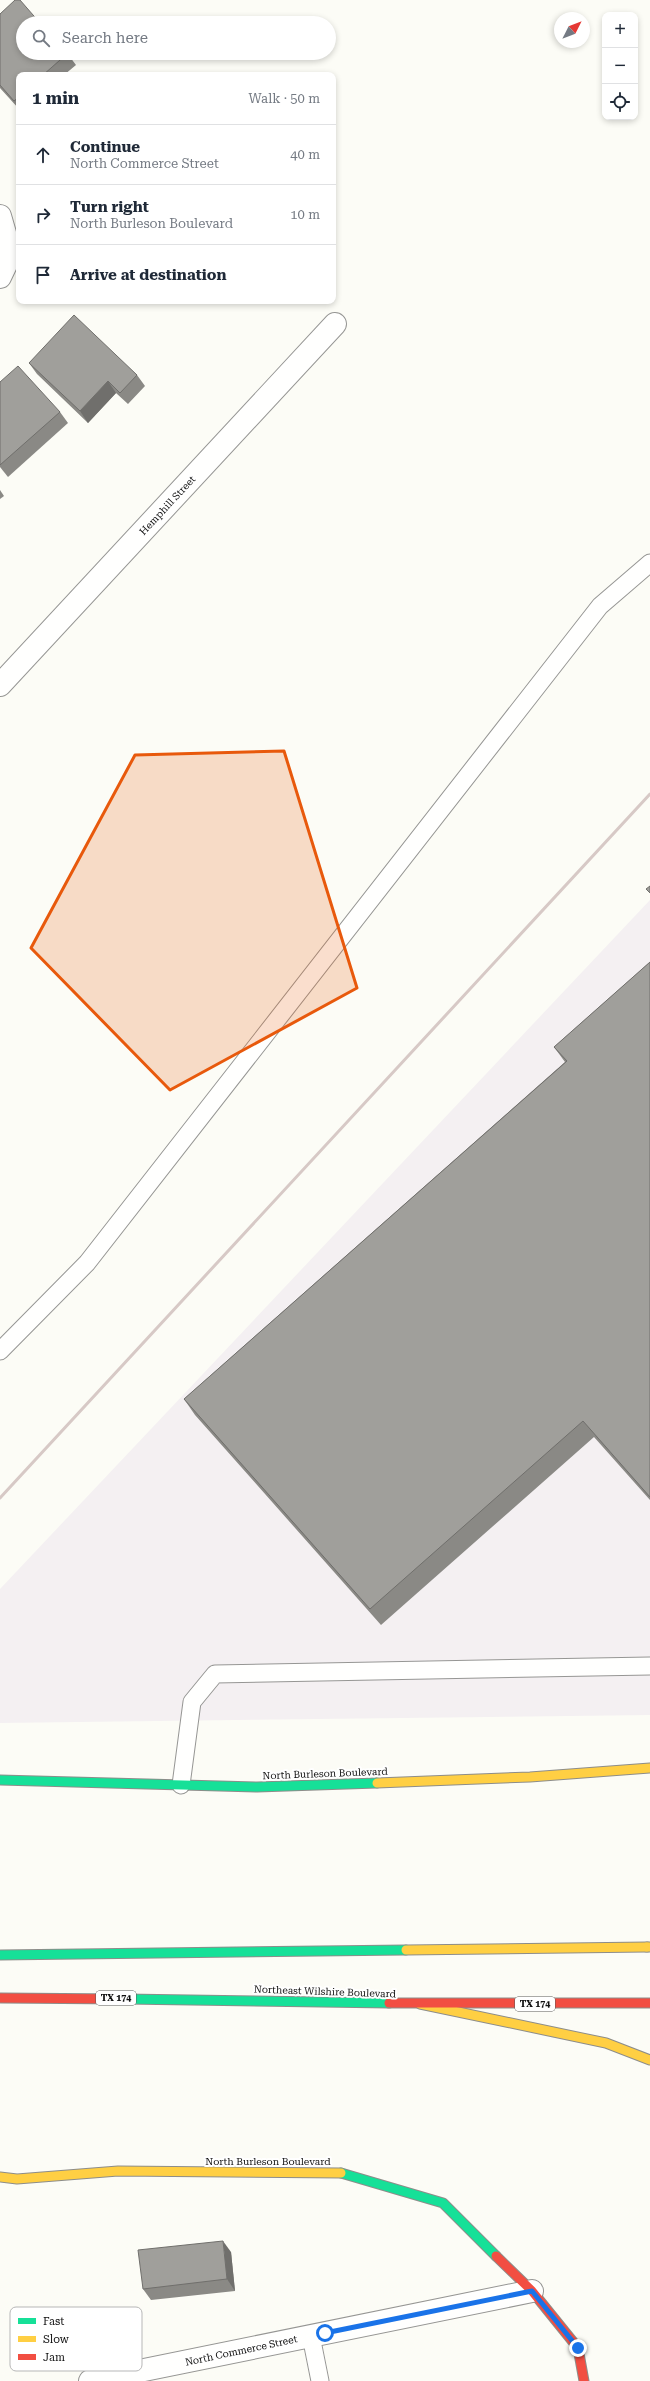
<!DOCTYPE html>
<meta charset="utf-8">
<style>
:root{--surface:#fff;--page:#f6f6f7;--text:#1f2937;--muted:#747a83;--line:#e0e1e3}
body{margin:0;font-family:"Roboto Serif",serif;background:var(--page);color:var(--text)}
.controls{position:absolute;right:12px;top:12px;display:grid;overflow:hidden;border-radius:8px;box-shadow:0 2px 6px #0003}
.controls button{width:36px;height:36px;display:grid;place-items:center;padding:0;border:0;border-bottom:1px solid var(--line);background:var(--surface);color:var(--text);font:20px sans-serif}
.compass{position:absolute;left:554px;top:12px;width:36px;height:36px;border-radius:50%;background:var(--surface);box-shadow:0 2px 6px #0003;rotate:48deg}
.stop{position:absolute;width:12px;height:12px;margin:-9px;border:3px solid #1a73e8;border-radius:50%;background:#fff}
.stop.end{background:#1a73e8;border-color:#fff;box-shadow:0 1px 4px #0008}
.list{margin:0;padding:0;list-style:none}
h2{display:flex;justify-content:space-between;align-items:center;height:52px;margin:0;padding:0 16px;font-size:17px}
h2 small{font-size:13px;font-weight:400;color:var(--muted)}
.list li{display:grid;grid-template-columns:26px 1fr auto;gap:12px;align-items:center;box-sizing:border-box;height:60px;padding:0 16px;border-top:1px solid var(--line)}
.list b{display:block;font-size:15px;white-space:nowrap}
.list p{margin:0;font-size:13px;white-space:nowrap;color:var(--muted)}
.list em{font-size:13px;font-style:normal;color:var(--muted)}
.icon{flex:none;width:22px;height:22px;fill:none;stroke:currentColor;stroke-width:2;stroke-linecap:round;stroke-linejoin:round}
.map{position:relative;flex:none;width:650px;height:2381px;overflow:hidden}
.search{position:absolute;background:var(--surface);box-shadow:0 2px 6px #0003;left:16px;top:16px;width:320px;height:44px;display:flex;align-items:center;gap:10px;box-sizing:border-box;padding:0 14px;border-radius:22px;color:var(--muted);font-size:15px}
.panel{position:absolute;background:var(--surface);box-shadow:0 2px 6px #0003;left:16px;top:72px;width:320px;height:232px;border-radius:8px}
.map>svg:first-child{display:block}
.industrial{fill:#f4f0f2}
.lines{fill:none;stroke-linecap:round;stroke-linejoin:round}
.lane-casing{stroke:#969694;stroke-width:19}
.street-casing{stroke:#969694;stroke-width:24}
.fast-casing{stroke:#8d8d8a;stroke-width:11}
.slow-casing{stroke:#8d8d8a;stroke-width:11}
.jam-casing{stroke:#8d8d8a;stroke-width:11}
.lane{stroke:#fffffe;stroke-width:17}
.street{stroke:#fffffe;stroke-width:22}
.fast{stroke:#16e098;stroke-width:9}
.slow{stroke:#ffcf43;stroke-width:9}
.jam{stroke:#f24e42;stroke-width:9}
.rail{stroke:#d7c9c6;stroke-width:3}
.wall{fill:#8a8985}
.shaded-wall{fill:#706f6c}
.building{fill:#a09f9b;stroke:#706f6c}
.route{stroke:#1a73e8;stroke-width:5}
.marked{fill:#e8590c;fill-opacity:0.2;stroke:#e8590c;stroke-width:3;stroke-linejoin:round}
.labels{text-anchor:middle;stroke-width:4;stroke-linejoin:round;paint-order:stroke}
.shield{fill:#fff;stroke:#585858;stroke-width:1}
.shield-label{font-size:9px;font-weight:bold;fill:#101010}
.street-label{font-size:10px;fill:#101010;stroke:#fff}
.key{fill:#fff;stroke:#b7b7b7;stroke-width:1}
.key-label{font-size:11px;fill:#101010}
</style>
<div class="map">
<svg width="650" height="2381" viewBox="0 0 650 2381">
<rect width="100%" height="100%" fill="#fcfcf6"/>
<path class="industrial" d="M650,900V1715L0,1723V1589Z"/>
<g class="lines">
<defs>
<g id="lane">
<path d="M0,1351L87,1263L600,606L650,563"/>
<path d="M181,1785L192,1702L215,1674L650,1666"/>
<path d="M311,2336L320,2381"/>
</g>
<g id="street">
<path d="M0,216L11,254L0,277"/>
<path d="M0,685L335,324"/>
<path d="M90,2381L532,2291"/>
</g>
<g id="fast">
<path d="M0,1780L257,1787L377,1783"/>
<path d="M0,1955L406,1950"/>
<path d="M125,1999L389,2003"/>
<path d="M341,2173L443,2203L496,2256"/>
</g>
<g id="slow">
<path d="M377,1783L530,1777L650,1768"/>
<path d="M647,1947H650"/>
<path d="M406,1950L647,1947"/>
<path d="M420,2004L606,2043L650,2060"/>
<path d="M0,2177L17,2179L118,2171L341,2173"/>
</g>
<g id="jam">
<path d="M0,1998L125,1999"/>
<path d="M389,2003H650"/>
<path d="M496,2256L532,2291L578,2348L584,2381"/>
</g>
</defs>
<use href="#lane" class="lane-casing"/>
<use href="#street" class="street-casing"/>
<use href="#fast" class="fast-casing"/>
<use href="#slow" class="slow-casing"/>
<use href="#jam" class="jam-casing"/>
<use href="#lane" class="lane"/>
<use href="#street" class="street"/>
<use href="#fast" class="fast"/>
<use href="#slow" class="slow"/>
<use href="#jam" class="jam"/>
<path class="rail" d="M0,1498L650,794"/>
</g>
<g class="wall">
<path d="M0,14L67,53L76,65L64,75H19V109L0,88Z"/>
<path d="M166,301H183V302Z"/>
<path d="M29,363L137,375L145,386L128,404L116,393L88,423L37,374Z"/>
<path d="M0,382L60,412L68,423L8,477L0,467Z"/>
<path d="M0,490L4,496L0,499Z"/>
<path d="M650,962V1500L594,1437L381,1625L195,1415L184,1399L565,1062L554,1047Z"/>
<path d="M231,2252L235,2291L151,2300L143,2289Z"/>
</g>
<g class="shaded-wall">
<path d="M108,381L116,393L88,423L80,411Z"/>
<path d="M223,2241L231,2252L235,2291L227,2279Z"/>
</g>
<g class="building">
<path d="M15,0H20L40,23H23V53H68L43,75H19V97L14,101L0,85V14Z"/>
<path d="M74,315L137,375L120,393L108,381L80,411L29,363Z"/>
<path d="M18,366L60,412L0,465V382Z"/>
<path d="M650,886V893L646,889Z"/>
<path d="M650,962V1497L583,1421L370,1609L184,1399L567,1061L554,1047Z"/>
<path d="M223,2241L227,2279L143,2289L138,2250Z"/>
</g>
<g class="lines">
<path class="route" d="M325,2333L532,2291L578,2348"/>
</g>
<path class="marked" d="M284,751L357,988L170,1090L31,948L135,755Z"/>
<g class="labels">
<g class="shield">
<rect x="96" y="1991" width="40" height="14" rx="3"/>
<rect x="515" y="1997" width="40" height="14" rx="3"/>
</g>
<g class="shield-label">
<text x="116" y="2001">TX 174</text>
<text x="535" y="2007">TX 174</text>
</g>
<g class="street-label">
<text transform="translate(167 505) rotate(-47)" y="4">Hemphill Street</text>
<text transform="translate(325 1773) rotate(-2)" y="4">North Burleson Boulevard</text>
<text transform="translate(325 1991) rotate(2)" y="4">Northeast Wilshire Boulevard</text>
<text x="268" y="2165">North Burleson Boulevard</text>
<text transform="translate(241 2350) rotate(-12)" y="4">North Commerce Street</text>
</g>
</g>
<rect x="10" y="2307" width="132" height="64" rx="6" class="key"/>
<rect x="18" y="2318" width="18" height="6" fill="#16e098"/>
<rect x="18" y="2336" width="18" height="6" fill="#ffcf43"/>
<rect x="18" y="2354" width="18" height="6" fill="#f24e42"/>
<g class="key-label">
<text x="43" y="2325">Fast</text>
<text x="43" y="2343">Slow</text>
<text x="43" y="2361">Jam</text>
</g>
</svg>
<div class="controls">
<button>+</button>
<button>−</button>
<button><svg class="icon" aria-label="locate" viewBox="0 0 24 24"><circle cx="12" cy="12" r="6"/><path d="M12 2v4M12 18v4M2 12h4M18 12h4"/></svg></button>
</div>
<svg class="compass" viewBox="-18 -18 36 36"><path d="M0-13l5 13h-10z" fill="#e53935"/><path d="M0 13l5-13h-10z" fill="#747a83"/></svg>
<div class="stop" style="left:325px;top:2333px"></div>
<div class="stop end" style="left:578px;top:2348px"></div>
<div class="search"><svg class="icon" aria-label="search" viewBox="0 0 24 24"><circle cx="10" cy="10" r="6"/><path d="M15 15l6 6"/></svg>Search here</div>
<section class="panel">
<h2>1 min<small>Walk · 50 m</small></h2>
<ul class="list">
<li><svg class="icon" aria-label="ahead" viewBox="0 0 24 24"><path d="M12 20V5M6 11l6-6 6 6"/></svg><div><b>Continue</b><p>North Commerce Street</p></div><em>40 m</em></li>
<li><svg class="icon" aria-label="right" viewBox="0 0 24 24"><path d="M7 20v-9h11M14 6l5 5-5 5"/></svg><div><b>Turn right</b><p>North Burleson Boulevard</p></div><em>10 m</em></li>
<li><svg class="icon" aria-label="arrive" viewBox="0 0 24 24"><path d="M6 21V4h12l-3 4 3 4H6"/></svg><div><b>Arrive at destination</b></div></li>
</ul>
</section>
</div>
